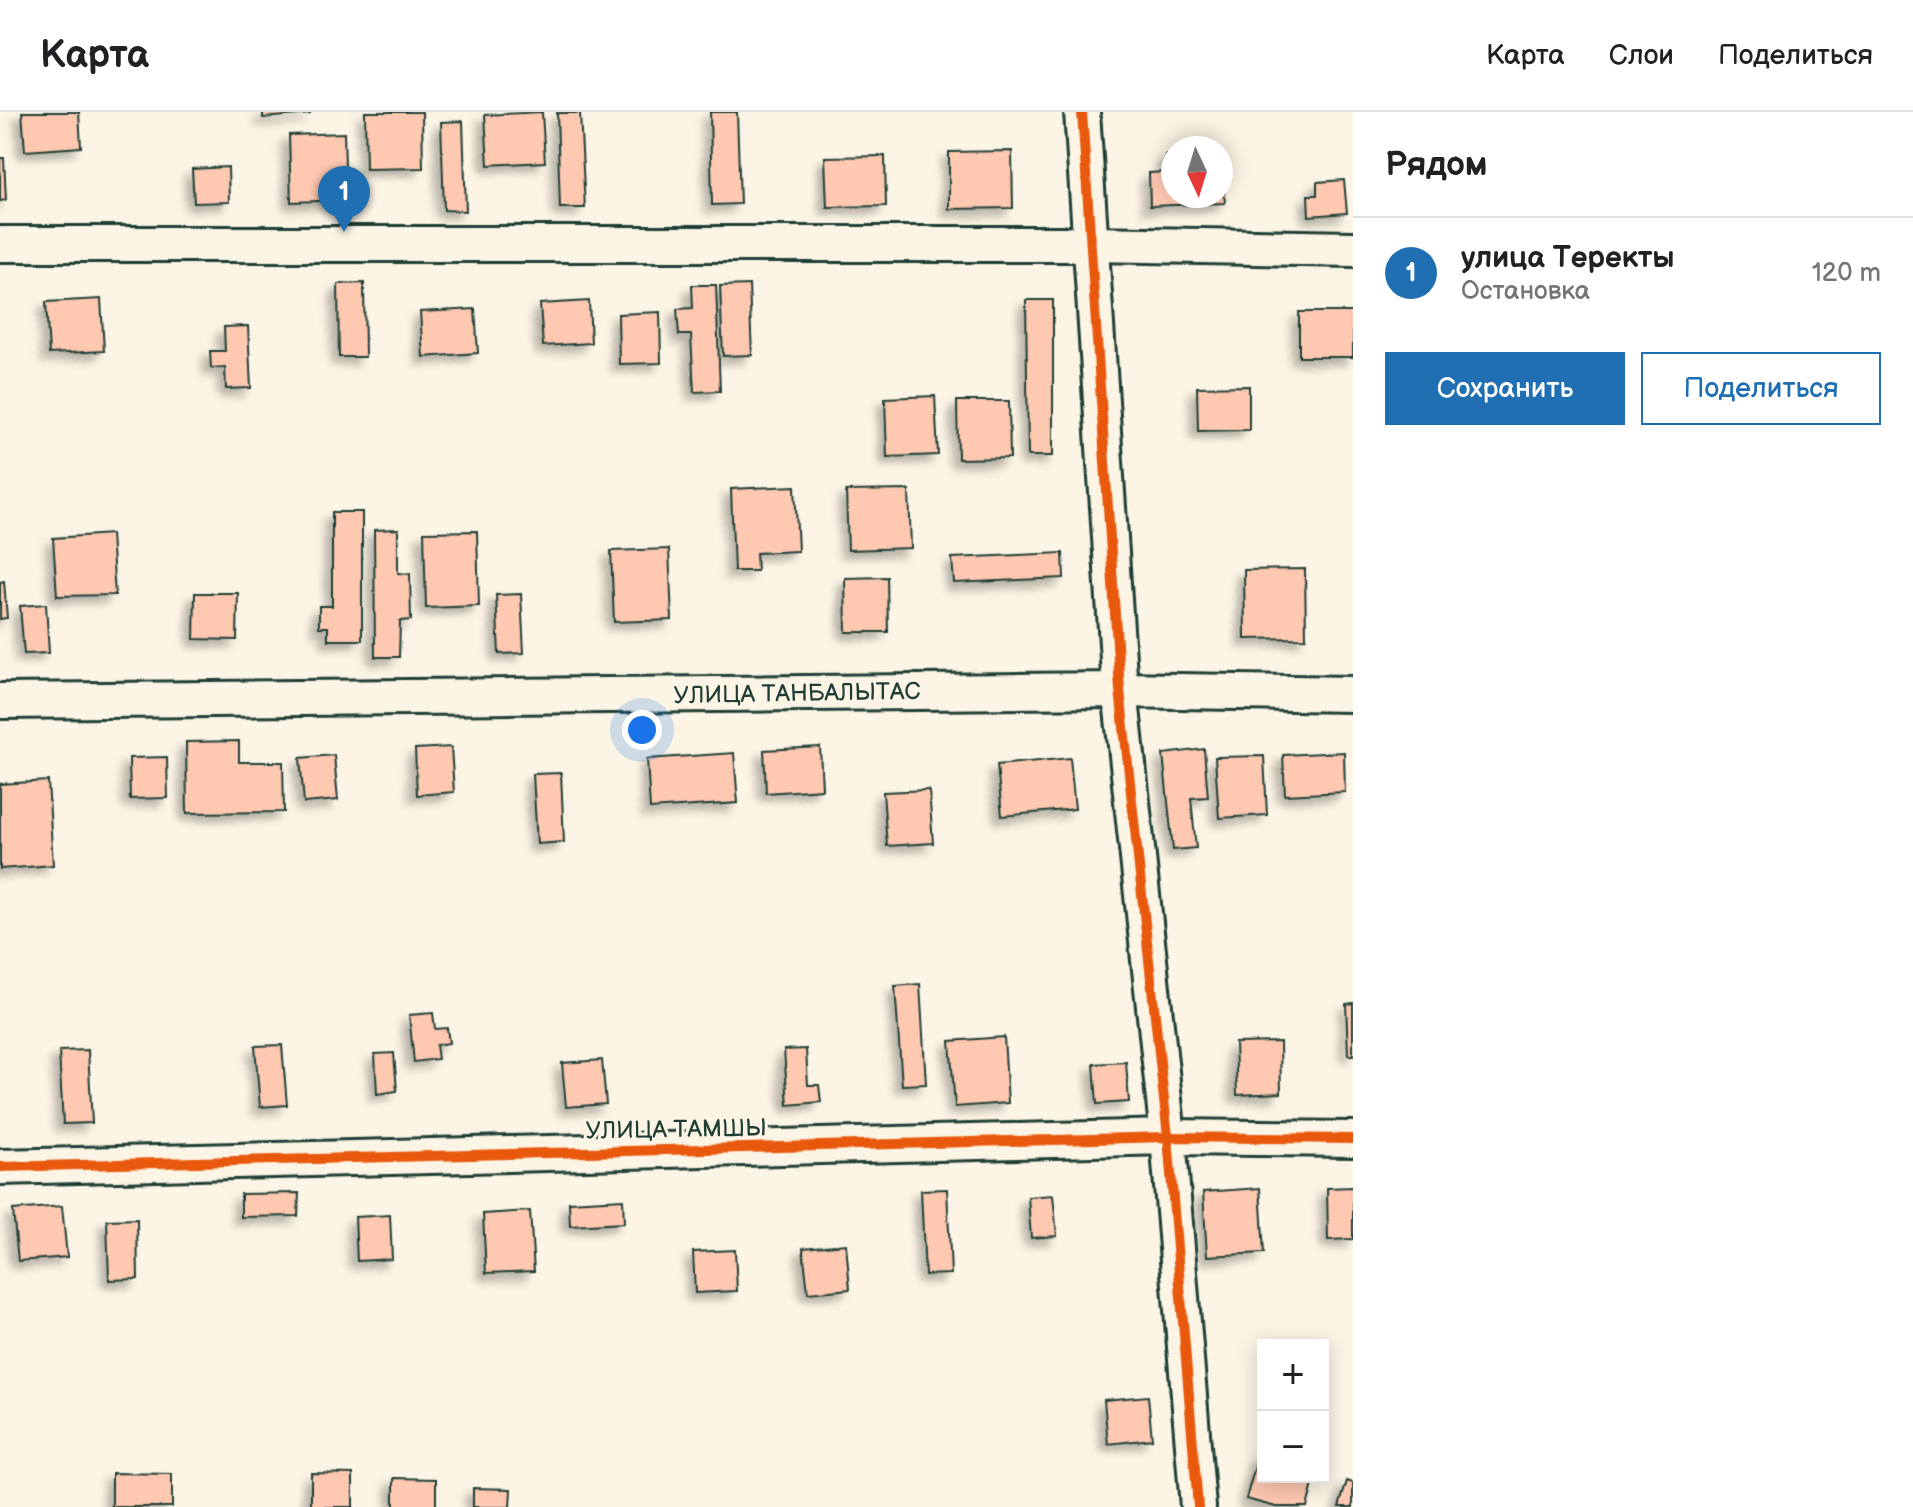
<!DOCTYPE html>
<html lang="ru">
<meta charset="utf-8">
<style>
:root{--surface:#fff;--page:#f2f2f2;--text:#202124;--muted:#757577;--line:#e0e0e0;--accent:#1f6fb2}
body{margin:0;font-family:"Balsamiq Sans",sans-serif;background:var(--page);color:var(--text)}
.controls{position:absolute;right:24px;bottom:24px;display:grid;overflow:hidden;border-radius:0px;box-shadow:0 4px 20px #0003}
.controls button{width:72px;height:72px;display:grid;place-items:center;padding:0;border:0;border-bottom:2px solid var(--line);background:var(--surface);color:var(--text);font:40px sans-serif}
.compass{position:absolute;left:1161px;top:24px;width:72px;height:72px;border-radius:50%;background:var(--surface);box-shadow:0 4px 20px #0003;rotate:176deg}
.you{position:absolute;left:642px;top:618px;width:28px;height:28px;margin:-20px;border:6px solid #fff;border-radius:50%;background:#1a73e8;box-shadow:0 0 0 12px #1a73e833}
.badge{display:grid;place-items:center;width:52px;height:52px;border-radius:50%;background:var(--accent);color:#fff;font-size:26px;font-weight:700}
.pin{position:absolute;translate:-50% -66px;filter:drop-shadow(0 2px 4px #0008)}
.pin::after{content:'';position:absolute;top:42px;width:28px;height:24px;background:inherit;clip-path:polygon(0 0,100% 0,50% 100%)}
.list{margin:0;padding:0;list-style:none}
h2{display:flex;justify-content:space-between;align-items:center;height:104px;margin:0;padding:0 32px;font-size:34px}
h2 small{font-size:26px;font-weight:400;color:var(--muted)}
.list li{display:grid;grid-template-columns:52px 1fr auto;gap:24px;align-items:center;box-sizing:border-box;height:112px;padding:0 32px;border-top:2px solid var(--line)}
.list b{display:block;font-size:30px;white-space:nowrap}
.list p{margin:0;font-size:26px;white-space:nowrap;color:var(--muted)}
.list em{font-size:26px;font-style:normal;color:var(--muted)}
.actions{display:flex;gap:16px;padding:24px 32px}
.actions a{flex:1;padding:18px 0;border:2px solid var(--accent);border-radius:0px;text-align:center;font-size:28px;color:var(--accent)}
.actions .main{background:var(--accent);color:#fff}
.map{position:relative;flex:none;width:1353px;height:1395px;overflow:hidden}
header{display:flex;align-items:center;gap:48px;box-sizing:border-box;height:112px;padding:0 40px;background:var(--surface);border-bottom:2px solid var(--line)}
header strong{font-size:38px}
nav{display:flex;gap:44px;margin-inline-start:auto;font-size:28px}
main{display:flex}
aside{flex:1;background:var(--surface)}
.map>svg:first-child{display:block}
.building{fill:#fec8b1;stroke:#1f3d34;stroke-width:2;filter:url(#shadow)}
.lines{fill:none;stroke-linecap:round;stroke-linejoin:round}
.minor-casing{stroke:#1f3d34;stroke-width:40}
.minor{stroke:#fcf5e5;stroke-width:34}
.cycleway-casing{stroke:#fcf5e5;stroke-width:15}
.cycleway{stroke:#e8590c;stroke-width:10}
.labels{text-anchor:middle;stroke-width:6;stroke-linejoin:round;paint-order:stroke}
.street-label{font-size:24px;fill:#1f3d34;stroke:#fcf5e5}
</style>
<header>
<strong>Карта</strong>
<nav><a>Карта</a><a>Слои</a><a>Поделиться</a></nav>
</header>
<main>
<div class="map">
<svg width="1353" height="1395" viewBox="0 0 1353 1395">
<defs>
<filter id="shadow"><feDropShadow dx="-7" dy="7" stdDeviation="4" flood-color="#0004"/></filter>
</defs>
<rect width="100%" height="100%" fill="#fcf5e5"/>
<filter id="ink" filterUnits="userSpaceOnUse"><feTurbulence type="fractalNoise" baseFrequency=".0125" numOctaves="2"/><feDisplacementMap in="SourceGraphic" scale="16" xChannelSelector="R" yChannelSelector="G"/><feConvolveMatrix kernelMatrix="1 2 1 2 8 2 1 2 1" color-interpolation-filters="sRGB"/></filter>
<g filter="url(#ink)">
<g class="building">
<path d="M22,0H79L81,35L25,39Z"/>
<path d="M263,0H310V2L263,6Z"/>
<path d="M365,0H422L423,56L366,57Z"/>
<path d="M542,0L545,50L488,53L485,3Z"/>
<path d="M710,0H737L740,92L712,93Z"/>
<path d="M557,1H580L585,96H560Z"/>
<path d="M463,9L466,99L444,98L441,10Z"/>
<path d="M344,21L346,88L291,90L289,23Z"/>
<path d="M1012,39L1013,96L949,97V40Z"/>
<path d="M1221,41L1225,91L1150,94L1149,61L1166,60L1165,43H1173V84H1221Z"/>
<path d="M885,44L886,94L827,95L825,45Z"/>
<path d="M0,46H4L6,88L0,89Z"/>
<path d="M228,55L229,90L194,91L192,57Z"/>
<path d="M1344,68L1347,101L1309,104L1308,83H1317V70Z"/>
<path d="M364,171L365,245H339L338,172Z"/>
<path d="M692,173H716L720,279L694,280L691,223H679L677,197L693,196Z"/>
<path d="M749,173L752,243L723,244L720,174Z"/>
<path d="M101,187L104,239L49,242L46,190Z"/>
<path d="M1026,188H1053V344H1028Z"/>
<path d="M589,189L591,231L543,234L540,192Z"/>
<path d="M475,197L478,241L423,245L420,200Z"/>
<path d="M660,200L661,251L619,252L618,202Z"/>
<rect x="1299" y="200" width="54" height="45"/>
<path d="M248,214L251,276L226,277L225,255L211,256L210,239H225L224,215Z"/>
<path d="M1249,274V318L1198,319L1197,275Z"/>
<path d="M935,284L938,343L887,345L885,286Z"/>
<path d="M957,289H1009L1010,346L958,347Z"/>
<path d="M795,374L798,439L756,441L757,459H734L731,377Z"/>
<path d="M909,378L911,436L848,438L846,379Z"/>
<path d="M332,400H362V528H328V515H319V494H332Z"/>
<path d="M398,417V461L410,462L411,508L400,509L399,545H375L374,418Z"/>
<path d="M477,419L479,494L426,496L424,420Z"/>
<path d="M111,422L115,483L57,484L53,426Z"/>
<path d="M669,437L672,508L614,510L611,439Z"/>
<path d="M1063,441L1064,466L954,471L952,446Z"/>
<path d="M1305,457L1306,526L1245,527L1244,458Z"/>
<path d="M887,465L888,520H846L845,466Z"/>
<path d="M4,469L7,506L0,507V470Z"/>
<path d="M195,481H238L237,528L194,527Z"/>
<path d="M521,482L524,541L499,542L496,483Z"/>
<path d="M46,492L49,541L24,542L20,494Z"/>
<path d="M239,629V650H283L284,700L187,701L186,630Z"/>
<path d="M451,635L454,680L417,683L415,637Z"/>
<path d="M820,635L822,677L766,681L764,638Z"/>
<path d="M1204,637L1208,685L1191,686L1196,736L1173,738L1163,642Z"/>
<path d="M1344,640L1345,680L1285,683L1283,643Z"/>
<path d="M734,641L738,691L650,697L647,647Z"/>
<path d="M334,643L338,688L304,691L300,646Z"/>
<path d="M1264,644L1267,703L1219,706L1215,645Z"/>
<path d="M167,645L168,686L130,687L129,646Z"/>
<path d="M1070,646L1075,697L1002,704L997,653Z"/>
<path d="M561,661L564,730L537,732L533,662Z"/>
<path d="M48,669L53,753L0,757V672Z"/>
<path d="M929,678L933,731L887,734L883,680Z"/>
<path d="M920,872L926,972L902,973L895,874Z"/>
<path d="M1353,891V943H1348L1346,892Z"/>
<path d="M433,901L435,917L447,916L449,931L436,933L438,947L414,950L409,903Z"/>
<path d="M1004,925L1008,991L955,995L950,929Z"/>
<path d="M1280,930L1281,981L1237,983L1235,931Z"/>
<path d="M282,933L287,993L260,995L255,934Z"/>
<path d="M806,937L808,973H819L821,990L788,993L784,938Z"/>
<path d="M88,938L92,1011L63,1012L59,939Z"/>
<path d="M394,941L397,979L377,982L375,942Z"/>
<path d="M602,948L606,992L566,995L562,951Z"/>
<path d="M1126,950L1129,990L1097,992L1094,952Z"/>
<path d="M1353,1075V1127L1328,1128L1327,1076Z"/>
<path d="M1260,1076L1264,1141L1207,1144L1203,1080Z"/>
<path d="M947,1077L951,1162L925,1163L921,1078Z"/>
<path d="M299,1081L298,1104L241,1105V1082Z"/>
<path d="M1053,1083L1057,1124L1031,1126L1028,1085Z"/>
<path d="M623,1087L624,1111L570,1114L569,1090Z"/>
<path d="M62,1094L67,1145L18,1149L13,1098Z"/>
<path d="M530,1099L534,1159L486,1161L483,1102Z"/>
<path d="M390,1103L392,1147L357,1149L355,1105Z"/>
<path d="M137,1107L138,1167L109,1168L107,1108Z"/>
<path d="M846,1132L850,1177L808,1181L803,1136Z"/>
<path d="M735,1138L737,1179L695,1181L693,1140Z"/>
<path d="M1148,1284L1152,1327L1108,1332L1104,1288Z"/>
<path d="M1259,1340L1263,1341V1365H1315L1307,1395H1276L1246,1387Z"/>
<path d="M112,1361L172,1362V1395H112Z"/>
<path d="M311,1361L353,1362V1395H311Z"/>
<path d="M394,1366L436,1367V1395H394Z"/>
<path d="M1347,1369L1353,1371V1395H1339Z"/>
<path d="M473,1376L511,1377L510,1395H473Z"/>
</g>
<g class="lines">
<defs>
<g id="minor">
<path d="M1082,0L1120,578L1168,1025L1198,1395"/>
<path d="M0,132H1092L1353,137"/>
<path d="M0,589L1120,578L1353,582"/>
<path d="M0,1055L1168,1025L1353,1027"/>
</g>
</defs>
<use href="#minor" class="minor-casing"/>
<use href="#minor" class="minor"/>
<defs>
<g id="cycleway">
<path d="M1082,0L1120,578L1168,1025L1198,1395"/>
<path d="M0,1055L1168,1025L1353,1027"/>
</g>
</defs>
<use href="#cycleway" class="cycleway-casing"/>
<use href="#cycleway" class="cycleway"/>
</g>
</g>
<g class="labels">
<g class="street-label">
<text transform="translate(797 581) rotate(-1)" y="8">УЛИЦА ТАНБАЛЫТАС</text>
<text transform="translate(676 1017) rotate(-1)" y="8">УЛИЦА ТАМШЫ</text>
</g>
</g>
</svg>
<div class="controls">
<button>+</button>
<button>−</button>
</div>
<svg class="compass" viewBox="-18 -18 36 36"><path d="M0-13l5 13h-10z" fill="#e53935"/><path d="M0 13l5-13h-10z" fill="#757577"/></svg>
<div class="you"></div>
<div class="pin badge" style="left:344px;top:120px">1</div>
</div>
<aside>
<h2>Рядом<small></small></h2>
<ul class="list">
<li><span class="badge">1</span><div><b>улица Теректы</b><p>Остановка</p></div><em>120 m</em></li>
</ul>
<div class="actions"><a class="main">Сохранить</a><a>Поделиться</a></div>
</aside>
</main>
